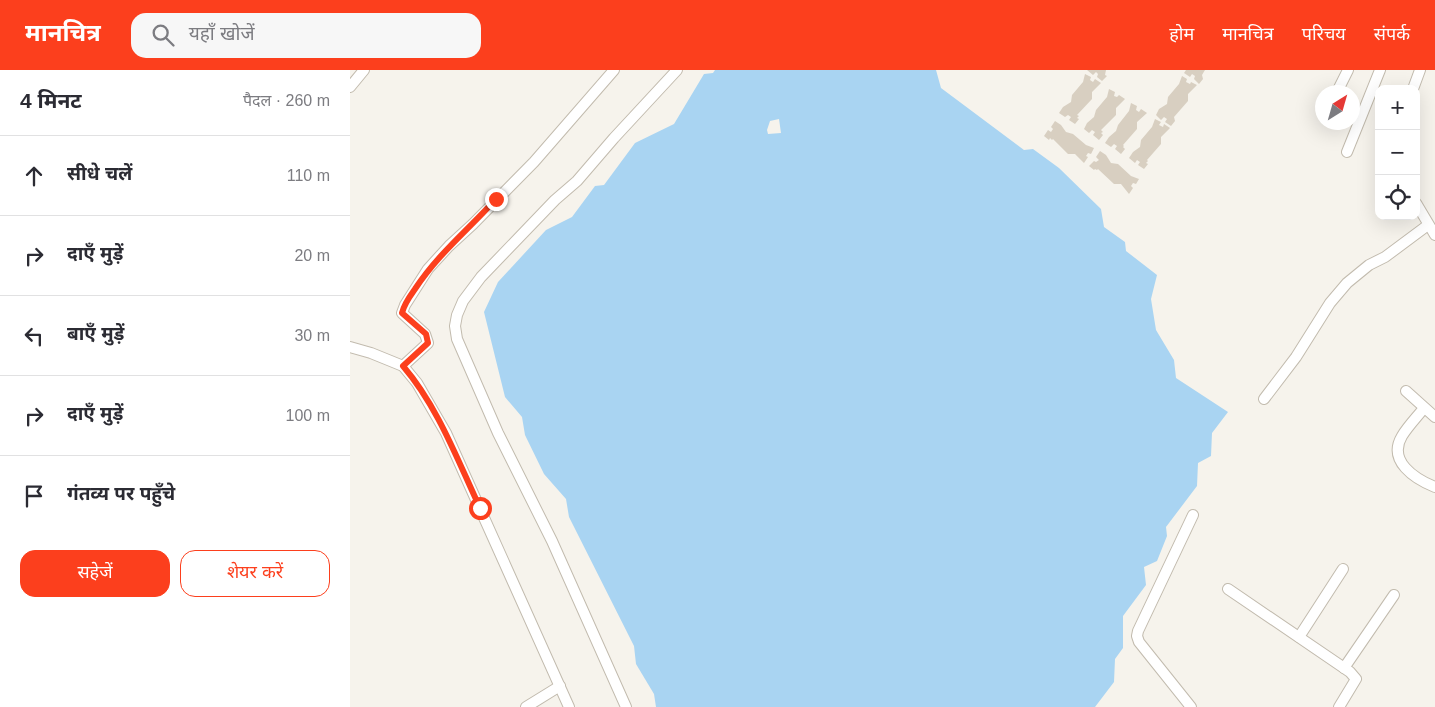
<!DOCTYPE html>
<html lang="hi">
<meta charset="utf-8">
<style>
:root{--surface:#fff;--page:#f7f7f7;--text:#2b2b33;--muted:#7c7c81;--line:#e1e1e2;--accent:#fc3f1d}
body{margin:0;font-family:Helvetica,"Noto Sans Devanagari",sans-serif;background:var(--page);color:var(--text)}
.controls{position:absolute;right:15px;top:15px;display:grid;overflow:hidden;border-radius:10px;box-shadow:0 5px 20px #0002}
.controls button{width:45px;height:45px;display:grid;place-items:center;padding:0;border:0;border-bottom:1px solid var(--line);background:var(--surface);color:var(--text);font:25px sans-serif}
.compass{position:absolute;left:965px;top:15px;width:45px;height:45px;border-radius:50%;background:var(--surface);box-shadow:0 5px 20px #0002;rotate:37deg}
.stop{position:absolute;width:15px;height:15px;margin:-11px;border:4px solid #fc3f1d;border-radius:50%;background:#fff}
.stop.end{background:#fc3f1d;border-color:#fff;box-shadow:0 1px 5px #0008}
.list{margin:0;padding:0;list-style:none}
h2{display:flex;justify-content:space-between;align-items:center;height:65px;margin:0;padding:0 20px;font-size:21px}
h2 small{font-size:16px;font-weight:400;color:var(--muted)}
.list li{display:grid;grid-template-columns:32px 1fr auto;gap:15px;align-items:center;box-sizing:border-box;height:80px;padding:0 20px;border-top:1px solid var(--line)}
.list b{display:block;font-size:19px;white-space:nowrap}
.list em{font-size:16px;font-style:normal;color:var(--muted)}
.actions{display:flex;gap:10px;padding:15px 20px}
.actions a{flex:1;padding:11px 0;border:1px solid var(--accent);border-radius:15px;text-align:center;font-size:18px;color:var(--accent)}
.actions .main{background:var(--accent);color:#fff}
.icon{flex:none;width:28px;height:28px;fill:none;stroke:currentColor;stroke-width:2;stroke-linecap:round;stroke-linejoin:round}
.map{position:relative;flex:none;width:1085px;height:637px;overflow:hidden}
header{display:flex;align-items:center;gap:30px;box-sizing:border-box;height:70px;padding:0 25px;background:var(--accent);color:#fff}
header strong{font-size:24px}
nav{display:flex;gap:28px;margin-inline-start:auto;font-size:18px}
.search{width:350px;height:45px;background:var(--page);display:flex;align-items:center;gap:12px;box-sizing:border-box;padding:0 18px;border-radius:15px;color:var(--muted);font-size:19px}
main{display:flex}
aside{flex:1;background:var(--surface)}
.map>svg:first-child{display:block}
.water{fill:#a9d4f2;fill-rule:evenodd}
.building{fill:#d8cfc1}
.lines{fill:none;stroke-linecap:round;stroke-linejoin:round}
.minor-casing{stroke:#c2bbae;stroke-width:12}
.minor{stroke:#fff;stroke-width:10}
.route{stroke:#fc3f1d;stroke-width:6}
</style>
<header>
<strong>मानचित्र</strong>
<div class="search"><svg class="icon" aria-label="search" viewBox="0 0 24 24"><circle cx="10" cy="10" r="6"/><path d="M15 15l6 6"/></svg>यहाँ खोजें</div>
<nav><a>होम</a><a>मानचित्र</a><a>परिचय</a><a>संपर्क</a></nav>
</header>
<main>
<aside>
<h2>4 मिनट<small>पैदल · 260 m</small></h2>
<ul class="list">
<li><svg class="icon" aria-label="ahead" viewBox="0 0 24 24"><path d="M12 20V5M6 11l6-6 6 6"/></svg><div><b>सीधे चलें</b></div><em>110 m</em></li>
<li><svg class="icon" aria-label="right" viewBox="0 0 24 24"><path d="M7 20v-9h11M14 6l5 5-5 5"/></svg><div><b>दाएँ मुड़ें</b></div><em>20 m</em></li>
<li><svg class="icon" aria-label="left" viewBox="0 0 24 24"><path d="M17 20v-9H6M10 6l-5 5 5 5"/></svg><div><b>बाएँ मुड़ें</b></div><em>30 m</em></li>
<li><svg class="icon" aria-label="right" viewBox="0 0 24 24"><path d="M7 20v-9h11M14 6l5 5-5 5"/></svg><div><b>दाएँ मुड़ें</b></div><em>100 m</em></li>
<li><svg class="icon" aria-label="arrive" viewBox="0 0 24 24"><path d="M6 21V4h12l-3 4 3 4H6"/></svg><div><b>गंतव्य पर पहुँचे</b></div></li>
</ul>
<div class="actions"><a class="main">सहेजें</a><a>शेयर करें</a></div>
</aside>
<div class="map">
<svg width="1085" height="637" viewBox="0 0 1085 637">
<rect width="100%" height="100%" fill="#f6f3ec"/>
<path class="water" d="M365,0H586L591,18L674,80L683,79L709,98L751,139L754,157L775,172L776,181L807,205L801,229L806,260L824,290L826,308L878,342L862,363L861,386L848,393L847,416L816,457L817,466L807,491L794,497L796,515L773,546V578L765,589L764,612L745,637H306L304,624L286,594L284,576L219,447L216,429L194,404L175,365L172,347L155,327L134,242L148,212L196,160L222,147L245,116L254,115L285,73L324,54L354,4L363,3ZM429,49L431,63L418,64L417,60L420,51Z"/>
<g class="building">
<path d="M737,0H756L755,5L757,6L752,11L747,7L748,4L746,2L743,5Z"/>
<path d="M836,0H855L852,5L853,9L849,14L844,9L845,6L842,4L840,7L834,3Z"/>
<path d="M735,4L741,7L740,10L743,12L745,9L751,13L742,22V29L727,45L729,46L727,48L729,49L725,54L719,50L721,47L718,45L715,47L709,43L713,37L721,32L722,25L733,12Z"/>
<path d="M832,6L837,9L836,12L840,14L841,12L847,15L838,24V31L824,47L825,51L821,56L815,52L817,49L814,47L811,50L806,45L809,39L817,34L818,27L829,14Z"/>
<path d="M759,19L765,22L764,26L767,27L769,25L775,29L766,38V45L751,60L753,62L751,63L753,65L749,70L743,65L745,62L742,60L739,63L734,59L737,53L744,47L746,40L757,27Z"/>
<path d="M781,33L787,36L786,40L789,42L791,39L797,43L787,52V59L773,75L774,76L773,77L775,79L771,84L765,79L767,76L764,74L761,77L755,73L759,67L766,61L768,55L779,41Z"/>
<path d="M805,49L811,52L809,55L813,57L814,54L820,58L811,67V74L797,90L798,91L796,93L798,94L794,99L788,95L790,92L787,90L785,93L779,88L783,82L790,77L791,70L802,57Z"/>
<path d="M705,51L711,55L716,62L723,64L736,75L744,78L741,84L738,83L736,86L738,87L734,93L725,84H718L703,69L702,70L700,68L699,70L694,66L698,60L701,62L703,59L701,57Z"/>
<path d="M750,81L756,85L761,93L768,94L781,106L789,109L786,114L783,113L781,116L783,118L779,124L771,114H764L748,99L747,100L745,99L744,100L739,96L744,91L746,92L749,90L746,87Z"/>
</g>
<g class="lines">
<defs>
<g id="minor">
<path d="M0,17L14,0"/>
<path d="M1063,19L1070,0"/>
<path d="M987,22L998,0"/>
<path d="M997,82L1030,0"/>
<path d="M1066,133L1085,165"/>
<path d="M0,277L21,283L53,296"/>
<path d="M1056,321L1085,347"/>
<path d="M914,329L946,287L980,233L997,213L1019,195L1035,187L1078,155"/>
<path d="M1074,338C1067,347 1058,356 1052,366C1037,391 1065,409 1085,417"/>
<path d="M878,519L1000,602L1006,609L989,637"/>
<path d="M949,567L993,499"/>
<path d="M994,598L1044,525"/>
<path d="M176,637L210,616"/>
<path d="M219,637L96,363L67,313L53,296L78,273L75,264L52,243L55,235L78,199L99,176L123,154L184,92L264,0"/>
<path d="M276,637L202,471L148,363L107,269L105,256L107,245L113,231L131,207L205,130L227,111L264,68L327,0"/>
<path d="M841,637L789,572L787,566L788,561L843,445"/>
</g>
</defs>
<use href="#minor" class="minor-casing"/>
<use href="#minor" class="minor"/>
</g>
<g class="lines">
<path class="route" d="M130,438C107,389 88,337 53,296L78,273L76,264L52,243C54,234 60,226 65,219C89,183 118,160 146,129"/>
</g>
</svg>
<div class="controls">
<button>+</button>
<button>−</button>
<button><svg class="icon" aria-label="locate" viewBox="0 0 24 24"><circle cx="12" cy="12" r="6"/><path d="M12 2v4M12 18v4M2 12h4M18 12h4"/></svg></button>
</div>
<svg class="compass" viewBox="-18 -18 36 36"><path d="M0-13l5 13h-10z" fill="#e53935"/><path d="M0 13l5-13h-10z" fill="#7c7c81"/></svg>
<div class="stop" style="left:130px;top:438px"></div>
<div class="stop end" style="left:146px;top:129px"></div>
</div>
</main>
